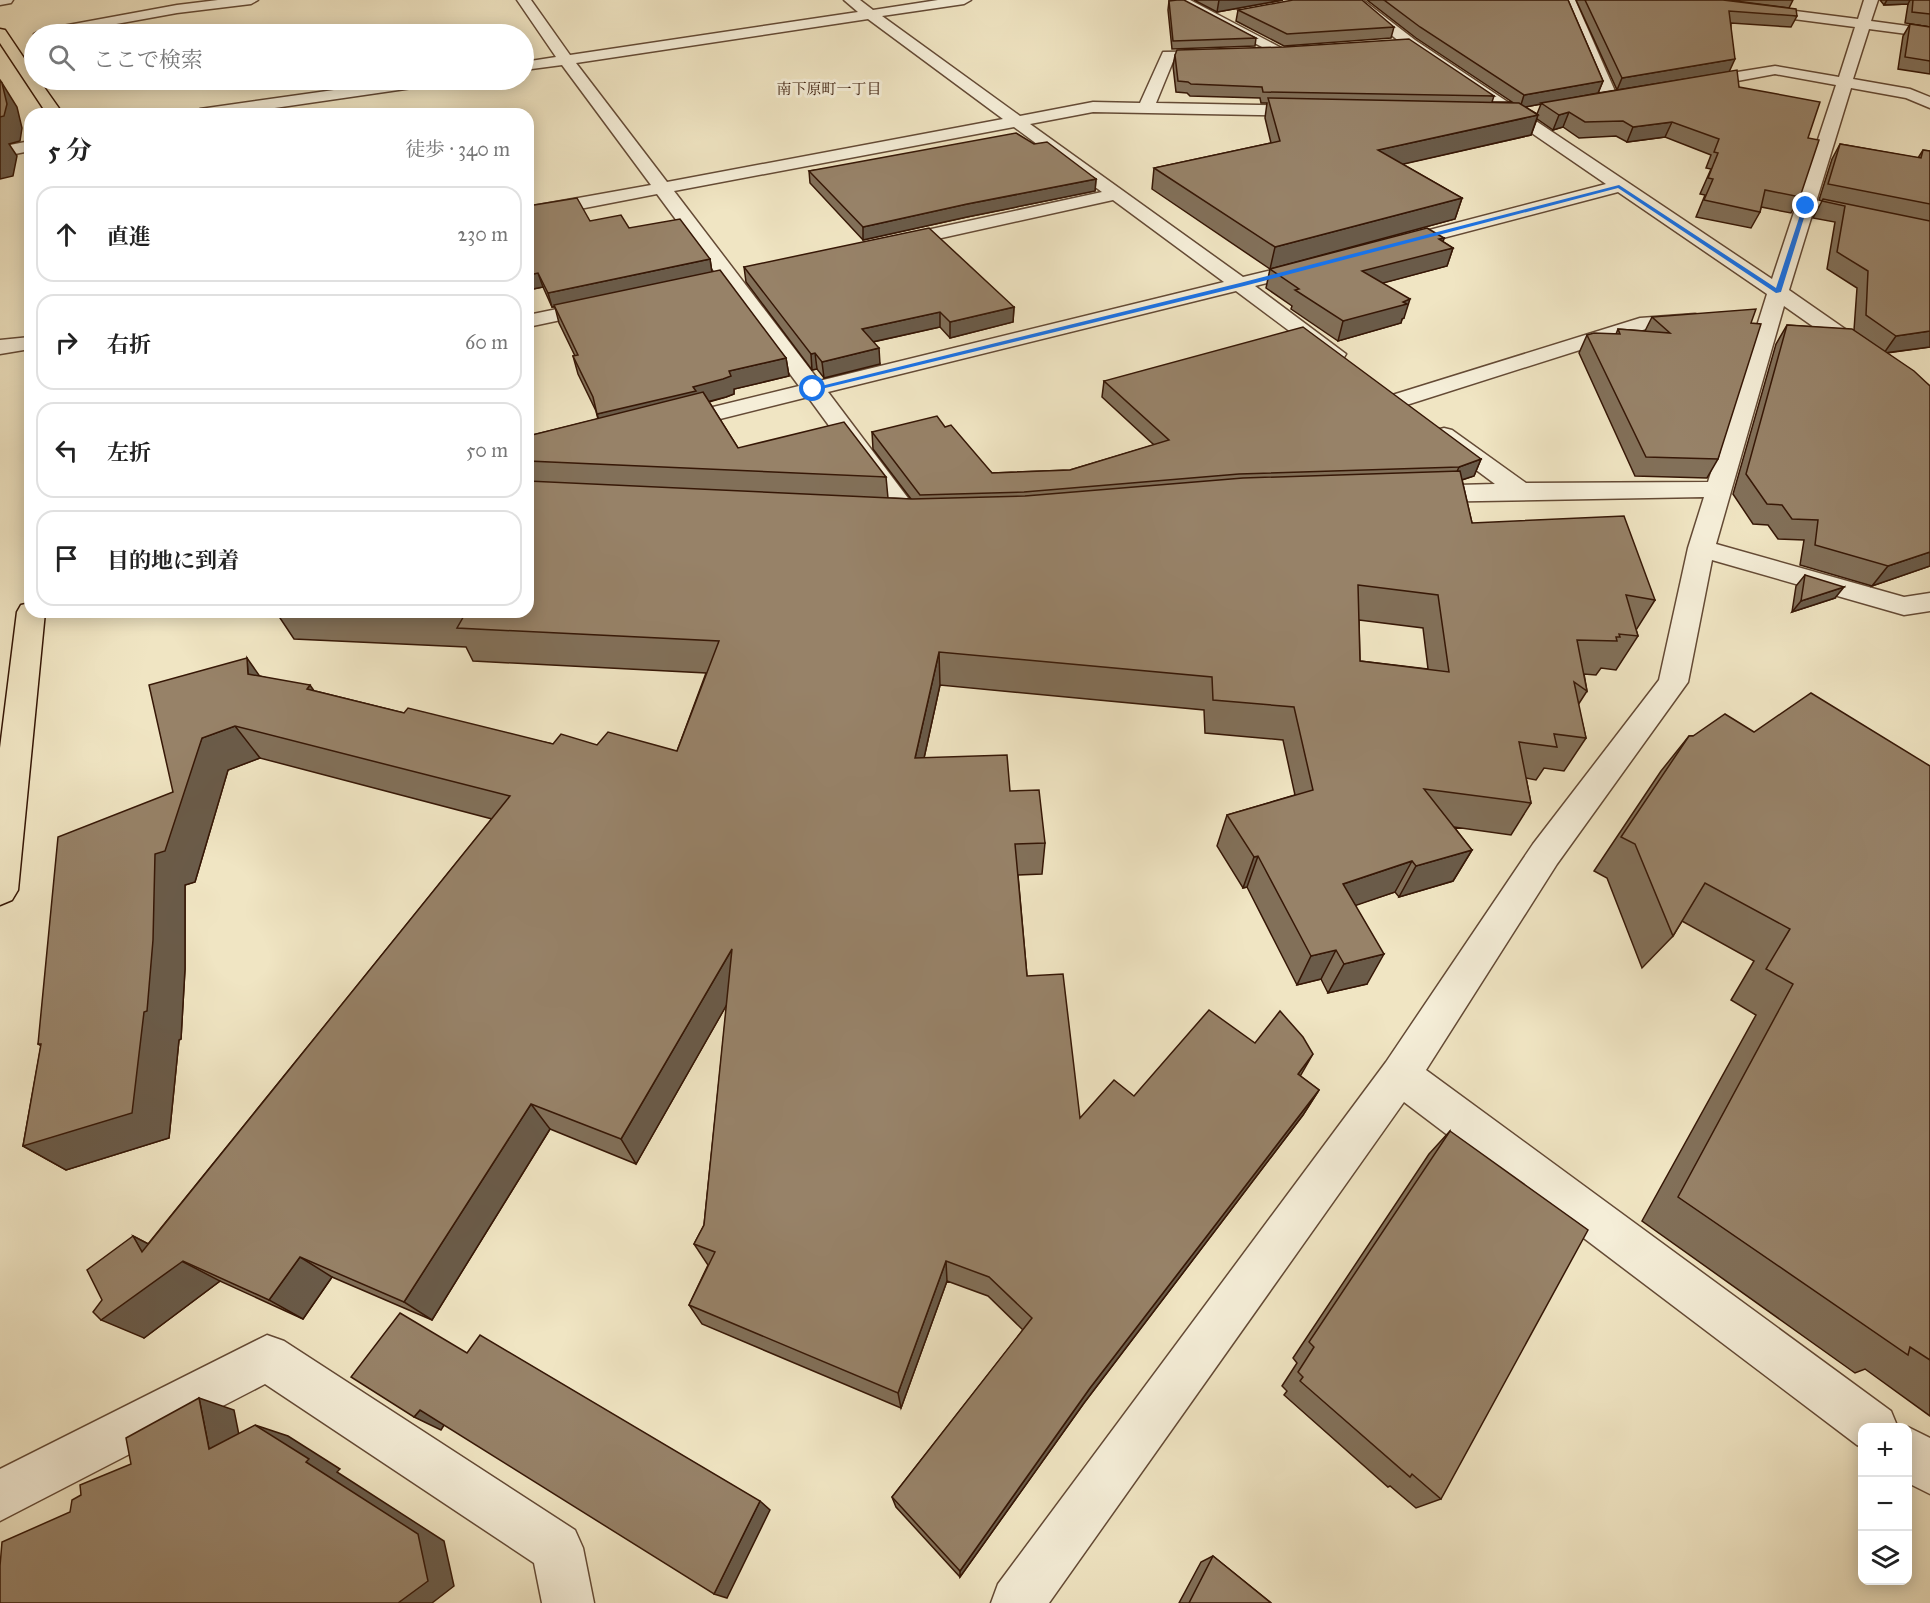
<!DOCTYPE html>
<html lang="ja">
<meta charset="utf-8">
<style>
:root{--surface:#fff;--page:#f6f6f6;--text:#222;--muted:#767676;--line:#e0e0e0}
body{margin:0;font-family:"IM FELL Great Primer","Noto Serif JP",serif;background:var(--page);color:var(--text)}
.controls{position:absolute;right:18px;bottom:18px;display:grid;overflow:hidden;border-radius:12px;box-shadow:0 3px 15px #0003}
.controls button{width:54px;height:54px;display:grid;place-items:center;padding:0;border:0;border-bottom:2px solid var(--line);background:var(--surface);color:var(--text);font:30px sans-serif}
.stop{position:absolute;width:18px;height:18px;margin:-14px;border:4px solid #1a73e8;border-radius:50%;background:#fff}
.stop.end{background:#1a73e8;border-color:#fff;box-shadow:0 2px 6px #0008}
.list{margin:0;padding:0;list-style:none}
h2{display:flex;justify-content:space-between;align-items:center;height:78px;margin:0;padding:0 24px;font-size:26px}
h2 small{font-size:20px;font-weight:400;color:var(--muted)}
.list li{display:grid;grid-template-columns:39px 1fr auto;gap:18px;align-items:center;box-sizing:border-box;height:96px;margin:0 12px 12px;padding:0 12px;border:2px solid var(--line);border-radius:18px}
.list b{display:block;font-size:22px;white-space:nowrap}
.list em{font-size:20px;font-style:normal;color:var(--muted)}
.icon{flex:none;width:33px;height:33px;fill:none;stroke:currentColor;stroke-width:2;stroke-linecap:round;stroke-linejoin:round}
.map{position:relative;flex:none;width:1930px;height:1603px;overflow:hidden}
.search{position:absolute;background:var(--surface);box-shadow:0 3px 15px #0003;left:24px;top:24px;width:510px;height:66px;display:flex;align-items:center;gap:15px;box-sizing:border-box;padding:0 21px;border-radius:33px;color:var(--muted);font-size:22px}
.panel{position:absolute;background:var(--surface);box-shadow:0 3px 15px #0003;left:24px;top:108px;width:510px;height:510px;border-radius:18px}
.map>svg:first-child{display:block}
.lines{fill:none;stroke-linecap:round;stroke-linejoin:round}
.street-casing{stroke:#644a35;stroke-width:3}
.primary-casing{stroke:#361706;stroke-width:3}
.street{fill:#f5eed8;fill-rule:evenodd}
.primary{fill:#f0e5c3;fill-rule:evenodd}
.wall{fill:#827059;stroke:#361706;stroke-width:1.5;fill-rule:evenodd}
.shaded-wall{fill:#6a5b49;stroke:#361706;stroke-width:1.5}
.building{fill:#978268;stroke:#361706;stroke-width:1.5;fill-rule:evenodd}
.route{fill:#1a73e8}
.labels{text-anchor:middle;stroke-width:6;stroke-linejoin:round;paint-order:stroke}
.far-neighbourhood-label{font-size:15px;fill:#361706;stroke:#f5eed8}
</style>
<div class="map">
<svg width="1930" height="1603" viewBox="0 0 1930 1603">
<rect width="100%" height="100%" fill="#f0e5c3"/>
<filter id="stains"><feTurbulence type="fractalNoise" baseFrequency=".00333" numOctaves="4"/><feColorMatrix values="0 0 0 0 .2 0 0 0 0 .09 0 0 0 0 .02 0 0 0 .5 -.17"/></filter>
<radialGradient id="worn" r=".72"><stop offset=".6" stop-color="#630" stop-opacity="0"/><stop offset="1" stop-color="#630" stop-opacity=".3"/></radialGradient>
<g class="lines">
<defs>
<g id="street">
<path d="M0,0H13L11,3L0,5Z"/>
<path d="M218,0H258L251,4L177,13L61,34H34L41,30L177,5Z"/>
<path d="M517,0H531L570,55L858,12L844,0H860L873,10L938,0H971L964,4L882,16L1020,116L1093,102L1140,103L1163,52L1225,51L1227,54L1225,57L1220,58L1174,59L1156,103L1312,106L1320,111L1312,116L1093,112L1030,124L1243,277L1313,260L1320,262L1323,266L1320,270L1255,286L1346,354L1343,359L1335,361L1327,359L1236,291L828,392L926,522L922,528L913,530L904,528L808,397L672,431L664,429L660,424L664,419L799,386L657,194L528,219V207L651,185L562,65L524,70V62L556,57ZM868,19L1003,119L667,182L576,63ZM1014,127L1102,192L885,239L882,243L885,247L892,249L1113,200L1224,282L819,381L674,191Z"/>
<path d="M1173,0H1190L1289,52L1282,56L1277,55Z"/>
<path d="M1348,0H1363L1415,40L1772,279L1836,85L1775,74L1694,89L1686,84L1694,79L1775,66L1839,77L1855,27L1680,4L1673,0H1710L1858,19L1864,0H1878L1871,21L1930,29V37L1869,29L1853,79L1910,89L1930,97V108L1906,98L1851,88L1789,290L1930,388V405L1922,403L1784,306L1716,544L1904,597L1930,593V611L1904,615L1712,560L1688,682L1557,864L1426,1070L1891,1411L1898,1428H1862V1447L1857,1445L1404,1102L1049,1603H991L998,1584L1386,1062L1533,844L1659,680L1688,548L1704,497L1421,502L1412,499L1408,494L1412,489L1421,486L1495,484L1436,440L1432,435L1436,430L1444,428L1452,430L1526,483L1708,482L1767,294L1618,192L1401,249H1387L1384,245L1387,241L1606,184L1405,46Z"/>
<path d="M1561,0H1575L1618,98L1616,101H1604L1602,98Z"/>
<path d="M405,80H441L433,85L233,114H192L200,109Z"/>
<path d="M30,141V151L0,157V147Z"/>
<path d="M601,300L608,302L611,306L608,310L528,327V315Z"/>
<path d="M1695,314L1702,316L1706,320L1702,324L1649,328L1397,408L1389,406L1385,401L1389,396L1640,318Z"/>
<path d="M30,337V349L0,354V340Z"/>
<path d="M267,1335L284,1341L575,1530L583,1548L594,1603H542L534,1563L265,1384L0,1521V1469Z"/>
<path d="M1908,1427L1930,1438V1494L1908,1483Z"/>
</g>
<g id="primary">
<path d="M0,29L5,30L34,73V80H39L63,114H47L0,43Z"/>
<path d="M30,603V612H45L18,890L12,900L0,905V748L17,612L21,605Z"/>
</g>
</defs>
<use href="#street" class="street-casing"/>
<use href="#primary" class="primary-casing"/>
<use href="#street" class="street"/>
<use href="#primary" class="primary"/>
</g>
<g class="wall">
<path d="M1194,0H1283L1217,12Z"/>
<path d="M1367,0H1568L1603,81L1598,93L1617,90L1576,0H1723L1797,16L1791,27L1731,23L1729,71L1739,87L1808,138L1800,197L1791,213L1761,207L1760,212L1751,228L1696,217L1705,195L1700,194L1711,169L1706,168L1711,155L1665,137L1627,142L1616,136L1579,138L1563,127L1553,130L1537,119L1531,135L1402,164L1462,198L1455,219L1270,269L1152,189L1154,168L1271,143L1265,118L1267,103H1261L1260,98L1190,96L1187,93L1176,92L1173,66L1175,55L1494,96L1492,102H1512L1416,38ZM1541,104L1537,114L1525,107Z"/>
<path d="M1728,0H1793L1789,8Z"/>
<path d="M1880,0H1930V27L1905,23L1908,4L1884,5Z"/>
<path d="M1169,1L1256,38L1255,46L1172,49L1168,10Z"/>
<path d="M1238,10L1394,27L1391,38L1284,46L1236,21Z"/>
<path d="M1910,24L1930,27V74L1898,69L1903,36Z"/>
<path d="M1034,144L1096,179L1095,191L967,217L863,240L810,183L809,171Z"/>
<path d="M1840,144L1918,158L1923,150L1930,151V347L1887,353L1930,386V566L1872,586L1800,565L1804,540L1778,539L1768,525L1753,524L1733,494L1776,344L1787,325L1854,330L1857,288L1827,269L1835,222L1813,218L1822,201L1819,200L1832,159Z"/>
<path d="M528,206L590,221L629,228L710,259L712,272L786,358L789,376L734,389V394L726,397L709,402L738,448L886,477L888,498L911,499L873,449L872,432L945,427L992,473L1070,470L1154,445L1102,397L1104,381L1481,459L1474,476L1462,480L1472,523L1655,600L1636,630L1638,636L1616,670L1601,668L1596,675L1584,674L1587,691L1578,705L1586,738L1564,771L1544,768L1536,780L1526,778L1531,803L1511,835L1454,827L1472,850L1453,881L1399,897L1395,892L1355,905L1367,984L1328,993L1321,979L1297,985L1247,887L1243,888L1217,846L1227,815L1295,795L1283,740L1205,733L1204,710L940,685L924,758L1010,791L1045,843L1042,874L1018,875L1027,976L1080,1118L1134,1096L1300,1076L1319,1090L1303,1115L1084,1403L960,1577L896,1507L892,1497L1023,1330L988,1296L947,1281L901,1408L702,1324L689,1305L708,1265L694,1244L704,1225L727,1004L636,1164L550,1129L432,1320L332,1277L303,1319L220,1281L144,1338L102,1300L133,1236L148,1244L492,819L260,758L228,770L195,882L185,885V969L181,1039L179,1040L169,1138L66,1170L23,1146L41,1046L38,1044L173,792L260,676L315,691L404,713L553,744L597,745L677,751L706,673L473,661L466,647L294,639L276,612H528V436L598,419L596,411L578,374L573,356H575L559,323L555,307H552L543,287L528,290ZM1359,620L1423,628L1428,669L1360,661Z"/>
<path d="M1444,238L1443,242L1453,248L1447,266L1382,283L1404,318L1402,319L1401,323L1338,341L1291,309L1292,306L1266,288L1270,269Z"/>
<path d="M744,267L1014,307L1013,322L950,338L940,327L873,342L880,364L824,378L817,369L812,370L746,282Z"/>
<path d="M1652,317L1751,323L1718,459L1707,478L1635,476L1579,353L1587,335L1616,334L1618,329L1645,331Z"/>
<path d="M1805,575L1835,598L1792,612L1796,586Z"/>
<path d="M1754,732L1930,766V1416L1865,1369L1855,1373L1642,1221L1756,1015L1731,1000L1754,961L1682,921L1673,936L1642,968L1607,878L1594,871L1661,771L1689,736Z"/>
<path d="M1450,1131L1441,1499L1416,1508L1390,1486L1388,1487L1284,1395L1287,1391L1282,1386L1297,1363L1293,1358L1429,1154Z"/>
<path d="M1213,1556L1271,1603H1179L1201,1562Z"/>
</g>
<g class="shaded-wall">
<path d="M1219,0H1283L1217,12Z"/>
<path d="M1887,0H1910L1908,4L1884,5Z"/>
<path d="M1735,59L1729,72L1617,90L1622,78Z"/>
<path d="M1603,81L1598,93L1520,108L1524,95Z"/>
<path d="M2,83L17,107L22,128L20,141L9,144L17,156L13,176L0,179V117Z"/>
<path d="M1569,112L1563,127L1553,130L1559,115Z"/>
<path d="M1538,115L1531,135L1373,171L1378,150Z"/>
<path d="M1672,122L1665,137L1627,142L1633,127Z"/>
<path d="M1096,179L1095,191L967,217L863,240V227L967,204Z"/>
<path d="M1462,198L1455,219L1270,269L1275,247Z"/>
<path d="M1444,238L1440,251L1453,248L1447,266L1357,290L1362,271L1439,239Z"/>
<path d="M710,259L712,273L552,307L548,293Z"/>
<path d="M538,273L543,287L528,290V275Z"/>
<path d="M1410,299L1404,318L1402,319L1401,323L1338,341L1343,321Z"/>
<path d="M1014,307L1013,322L950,338V322Z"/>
<path d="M940,312V327L863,344L862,329Z"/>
<path d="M1930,331V347L1884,353L1896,336Z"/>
<path d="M879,348L880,364L824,378L822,362Z"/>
<path d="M815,353L817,369L812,370L811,354Z"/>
<path d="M786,358L789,376L734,389V394L726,397L699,404L603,433L597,414L693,387L729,371Z"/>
<path d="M1481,459L1474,476L1452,483L1459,467Z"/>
<path d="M1930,552V566L1872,586L1888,566Z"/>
<path d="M1844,587L1835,598L1792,612L1801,601Z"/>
<path d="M939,652L940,685L917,790L915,758Z"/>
<path d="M247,658L270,691L248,674Z"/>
<path d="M310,685L332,717L307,689Z"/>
<path d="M235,726L260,758L228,770L195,882L185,885V969L181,1039L179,1040L169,1138L66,1170L23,1146L155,854L202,738Z"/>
<path d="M1472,850L1453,881L1399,897L1416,866Z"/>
<path d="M1258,856L1247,887L1243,888L1254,857Z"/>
<path d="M1412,861L1395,892L1328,915L1343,884Z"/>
<path d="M732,949L742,978L636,1164L621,1139Z"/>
<path d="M1336,950L1321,979L1297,985L1311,956Z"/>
<path d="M1384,954L1367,984L1328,993L1344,964Z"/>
<path d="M1313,1054L1298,1080V1074Z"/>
<path d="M1319,1090L1303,1115L1084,1403L960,1577V1571L1090,1388Z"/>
<path d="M531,1104L550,1129L432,1320L404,1302Z"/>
<path d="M133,1236L220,1281L144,1338L101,1320L142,1252Z"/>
<path d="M300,1257L332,1277L303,1319L269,1300Z"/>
<path d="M946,1261L947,1281L901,1408L898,1393Z"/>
<path d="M199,1398L234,1410L244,1460L209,1449Z"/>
<path d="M420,1410L446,1422L441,1430L414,1417Z"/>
<path d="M255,1425L288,1436L340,1469L337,1472L444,1541L454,1586L432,1603H398L306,1462Z"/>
<path d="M760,1501L770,1510L727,1598L714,1594Z"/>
</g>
<g class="building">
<path d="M1177,0H1184L1256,38L1173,41L1169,1Z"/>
<path d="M1293,0H1362L1394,27L1287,34L1238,10Z"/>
<path d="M1384,0H1568L1603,81L1524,95L1420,27Z"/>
<path d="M1585,0H1723L1796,9L1797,16L1729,11L1735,59L1622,78Z"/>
<path d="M1913,0H1930V14L1912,12Z"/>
<path d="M1910,24L1930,27V61L1905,57Z"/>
<path d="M1409,39L1494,96L1263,92L1262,87L1191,84L1188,82L1178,81L1175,55L1177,50L1284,47Z"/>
<path d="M1737,70L1739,87L1820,102L1808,138L1819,140L1800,197L1765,190L1760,212L1704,200L1713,179L1708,178L1718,153L1714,152L1719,139L1672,122L1633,127L1623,121L1585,122L1569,112L1559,115L1541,103Z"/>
<path d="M0,80L2,83L7,104L4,116L0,117Z"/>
<path d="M1268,98L1519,103L1538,115L1378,150L1462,198L1275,247L1154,168L1280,141Z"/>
<path d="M1016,133L1034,144L1047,142L1096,179L967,204L863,227L809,171Z"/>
<path d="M1840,144L1921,158L1923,150L1930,151V204L1828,184Z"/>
<path d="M577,198L590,221L621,215L629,228L680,219L710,259L548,293L538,273L528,275V206Z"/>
<path d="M1823,199L1930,221V331L1896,336L1866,315L1868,271L1837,252L1845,206L1822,201Z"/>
<path d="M929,228L1014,307L950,322L940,312L862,329L879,348L822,362L815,353L811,354L744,267Z"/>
<path d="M1427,228L1444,238L1439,239L1453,248L1362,271L1410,299L1403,302L1407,304L1343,321L1295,290L1299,289L1270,269Z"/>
<path d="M720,270L786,358L729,371L731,376L723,379L693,387L696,391L597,414L593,397L573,356L578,355L554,305Z"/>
<path d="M1756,309L1751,323L1761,324L1718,459L1646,457L1587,335L1594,333L1620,334L1618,329L1670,333L1652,317Z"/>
<path d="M1787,325L1852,329L1914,371L1930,386V552L1888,566L1815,545L1818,520L1792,519L1782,505L1767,504L1746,474Z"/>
<path d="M1303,327L1481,459L1459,467L1239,474L1024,492L920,495L872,432L937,416L945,427L951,425L992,473L1070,470L1169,440L1104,381Z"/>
<path d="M703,392L738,448L844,422L886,477L528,461V436Z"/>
<path d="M1460,471L1472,523L1624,516L1655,600L1626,595L1638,636L1619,634L1620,637H1616L1617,641L1577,640L1587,691L1574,682L1586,738L1554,734L1557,747L1519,742L1531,803L1424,789L1472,850L1416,866L1412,861L1343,884L1384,954L1344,964L1336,950L1311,956L1258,856L1254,857L1227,815L1313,790L1294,707L1213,700L1212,677L939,652L915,758L1007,755L1010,791L1039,790L1045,843L1015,844L1027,976L1063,974L1080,1118L1114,1080L1134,1096L1209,1010L1255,1043L1280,1011L1303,1037L1313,1054L1298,1074L1319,1090L1090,1388L960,1571L892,1497L1032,1318L989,1277L946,1261L898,1393L689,1305L715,1252L694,1244L704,1225L732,949L621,1139L531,1104L404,1302L300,1257L269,1300L183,1261L101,1320L93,1312L102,1300L87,1270L133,1236L142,1252L510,796L235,726L202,738L165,851L155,854L153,940L147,1011L144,1012L132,1113L23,1146L41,1044H38L58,837L173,792L149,685L247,658L248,674L310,685L307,689L404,713L408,708L553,744L561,734L597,745L608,732L677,751L719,641L457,628L465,614L415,612H528V481L912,499L1025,496L1243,478ZM1358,585L1438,595L1449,672L1360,661Z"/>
<path d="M1805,575L1844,587L1801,601Z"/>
<path d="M1811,693L1930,766V1360L1910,1347L1908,1355L1678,1197L1793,984L1766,969L1790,929L1705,883L1673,936L1635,844L1621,837L1689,736H1693L1725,714L1754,732Z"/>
<path d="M1450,1131L1588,1230L1441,1499L1412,1474L1410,1477L1300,1381L1303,1377L1298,1372L1314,1347L1309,1342Z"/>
<path d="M400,1313L467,1353L480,1335L760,1501L714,1594L420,1410L414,1417L351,1377Z"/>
<path d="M199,1398L209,1449L255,1425L309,1459L306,1462L418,1534L428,1581L398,1603H0V1566L2,1542L70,1512L72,1500L81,1495L80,1485L131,1464L126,1438Z"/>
<path d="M1213,1556L1271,1603H1189Z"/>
</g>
<path class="route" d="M1619,185L1776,288L1803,206L1808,205L1781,292L1776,293L1618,188L1244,286L813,391L809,389L1240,283Z"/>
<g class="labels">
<g class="far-neighbourhood-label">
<text x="829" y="94">南下原町一丁目</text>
</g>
</g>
<rect width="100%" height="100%" filter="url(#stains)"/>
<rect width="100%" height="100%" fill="url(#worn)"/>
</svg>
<div class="controls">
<button>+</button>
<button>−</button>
<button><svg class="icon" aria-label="layers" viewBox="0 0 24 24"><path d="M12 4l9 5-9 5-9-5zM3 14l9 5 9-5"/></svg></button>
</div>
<div class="stop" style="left:813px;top:389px"></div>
<div class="stop end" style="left:1806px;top:206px"></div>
<div class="search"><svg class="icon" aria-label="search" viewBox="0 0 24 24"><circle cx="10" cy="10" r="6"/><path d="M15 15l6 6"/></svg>ここで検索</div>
<section class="panel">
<h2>5 分<small>徒歩 · 340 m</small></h2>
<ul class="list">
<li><svg class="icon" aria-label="ahead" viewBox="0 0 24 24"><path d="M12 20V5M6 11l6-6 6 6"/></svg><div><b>直進</b></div><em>230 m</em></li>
<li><svg class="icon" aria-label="right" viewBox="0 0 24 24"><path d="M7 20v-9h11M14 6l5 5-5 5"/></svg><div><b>右折</b></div><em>60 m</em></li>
<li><svg class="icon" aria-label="left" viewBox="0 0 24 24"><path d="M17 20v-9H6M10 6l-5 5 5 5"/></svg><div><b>左折</b></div><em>50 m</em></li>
<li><svg class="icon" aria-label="arrive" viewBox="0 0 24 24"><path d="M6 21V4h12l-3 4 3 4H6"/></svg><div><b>目的地に到着</b></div></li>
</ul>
</section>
</div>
